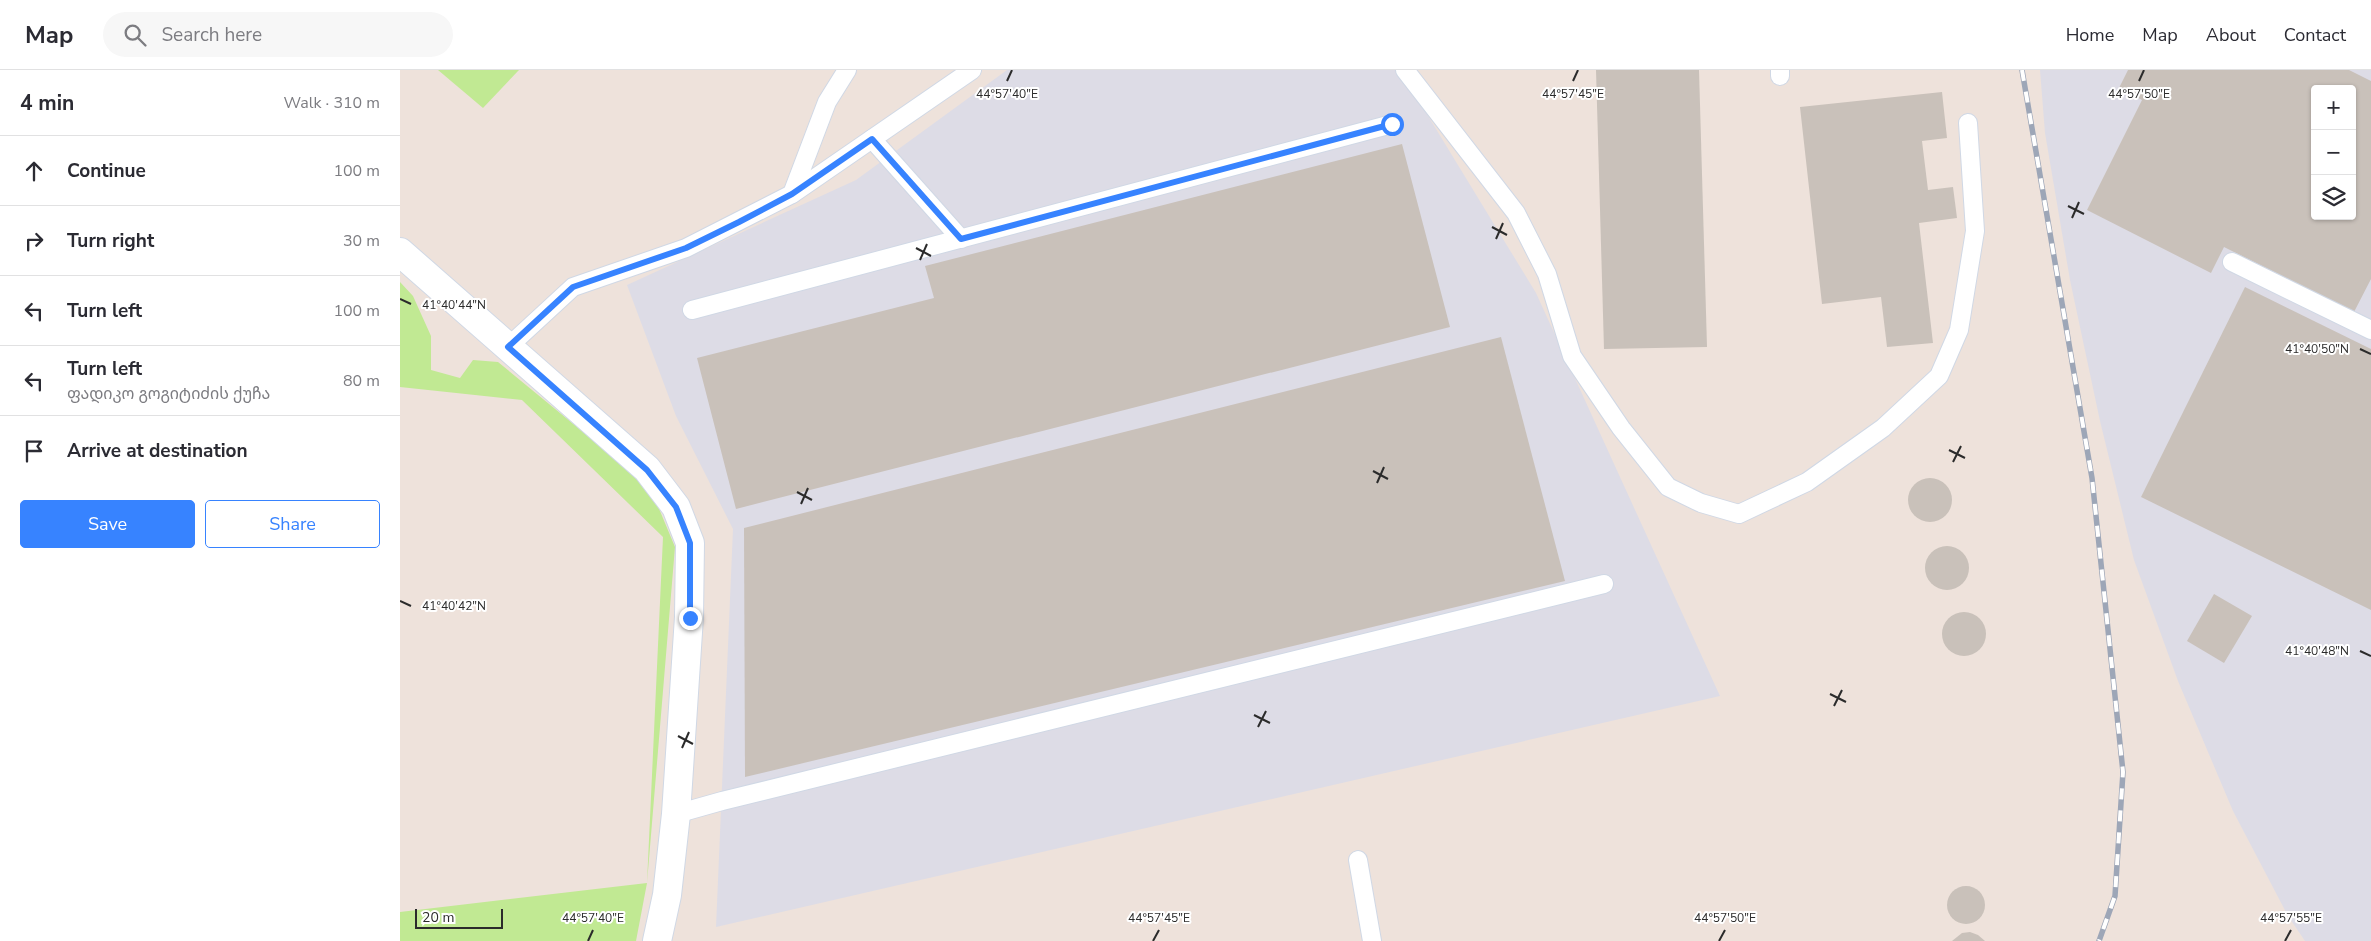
<!DOCTYPE html>
<meta charset="utf-8">
<style>
:root{--surface:#fff;--page:#f7f7f7;--text:#2b2b33;--muted:#7c7c81;--line:#e1e1e2;--accent:#3783ff}
body{margin:0;font-family:"Nunito Sans","Noto Sans Georgian",sans-serif;background:var(--page);color:var(--text)}
.controls{position:absolute;right:15px;top:15px;display:grid;overflow:hidden;border-radius:5px;box-shadow:0 1px 4px #0004}
.controls button{width:45px;height:45px;display:grid;place-items:center;padding:0;border:0;border-bottom:1px solid var(--line);background:var(--surface);color:var(--text);font:25px sans-serif}
.scale{position:absolute;left:15px;bottom:12px;width:88px;box-sizing:border-box;padding-left:5px;border:2px solid #2b2b2b;border-top:0;font-size:14px;line-height:18px;white-space:nowrap;color:#2b2b2b;-webkit-text-stroke:4px #fff;paint-order:stroke}
.stop{position:absolute;width:15px;height:15px;margin:-11px;border:4px solid #3783ff;border-radius:50%;background:#fff}
.stop.end{background:#3783ff;border-color:#fff;box-shadow:0 1px 5px #0008}
.list{margin:0;padding:0;list-style:none}
h2{display:flex;justify-content:space-between;align-items:center;height:65px;margin:0;padding:0 20px;font-size:21px}
h2 small{font-size:16px;font-weight:400;color:var(--muted)}
.list li{display:grid;grid-template-columns:32px 1fr auto;gap:15px;align-items:center;box-sizing:border-box;height:70px;padding:0 20px;border-top:1px solid var(--line)}
.list b{display:block;font-size:19px;white-space:nowrap}
.list p{margin:0;font-size:16px;white-space:nowrap;color:var(--muted)}
.list em{font-size:16px;font-style:normal;color:var(--muted)}
.actions{display:flex;gap:10px;padding:15px 20px}
.actions a{flex:1;padding:11px 0;border:1px solid var(--accent);border-radius:5px;text-align:center;font-size:18px;color:var(--accent)}
.actions .main{background:var(--accent);color:#fff}
.icon{flex:none;width:28px;height:28px;fill:none;stroke:currentColor;stroke-width:2;stroke-linecap:round;stroke-linejoin:round}
.map{position:relative;flex:none;width:1971px;height:871px;overflow:hidden}
header{display:flex;align-items:center;gap:30px;box-sizing:border-box;height:70px;padding:0 25px;background:var(--surface);border-bottom:1px solid var(--line)}
header strong{font-size:24px}
nav{display:flex;gap:28px;margin-inline-start:auto;font-size:18px}
.search{width:350px;height:45px;background:var(--page);display:flex;align-items:center;gap:12px;box-sizing:border-box;padding:0 18px;border-radius:28px;color:var(--muted);font-size:19px}
main{display:flex}
aside{flex:1;background:var(--surface)}
.map>svg:first-child{display:block}
.industrial{fill:#dddce6;fill-rule:evenodd}
.green{fill:#c1e993}
.building{fill:#c9c1ba;fill-rule:evenodd}
.lines{fill:none;stroke-linecap:round;stroke-linejoin:round}
.lane-casing{stroke:#d0d8e5;stroke-width:20}
.street-casing{stroke:#d0d8e5;stroke-width:30}
.lane{stroke:#fff;stroke-width:18}
.street{stroke:#fff;stroke-width:28}
.rail-casing{stroke:#9da6b7;stroke-width:5.5}
.rail{stroke:#fff;stroke-width:4;stroke-dasharray:11;stroke-linecap:butt}
.route{stroke:#3783ff;stroke-width:6}
.ticks{fill:none;stroke:#2b2b2b;stroke-width:2}
.ticks-label{font-size:12px;text-anchor:middle;fill:#2b2b2b;stroke:#fff;stroke-width:4;stroke-linejoin:round;paint-order:stroke}
</style>
<header>
<strong>Map</strong>
<div class="search"><svg class="icon" aria-label="search" viewBox="0 0 24 24"><circle cx="10" cy="10" r="6"/><path d="M15 15l6 6"/></svg>Search here</div>
<nav><a>Home</a><a>Map</a><a>About</a><a>Contact</a></nav>
</header>
<main>
<aside>
<h2>4 min<small>Walk · 310 m</small></h2>
<ul class="list">
<li><svg class="icon" aria-label="ahead" viewBox="0 0 24 24"><path d="M12 20V5M6 11l6-6 6 6"/></svg><div><b>Continue</b></div><em>100 m</em></li>
<li><svg class="icon" aria-label="right" viewBox="0 0 24 24"><path d="M7 20v-9h11M14 6l5 5-5 5"/></svg><div><b>Turn right</b></div><em>30 m</em></li>
<li><svg class="icon" aria-label="left" viewBox="0 0 24 24"><path d="M17 20v-9H6M10 6l-5 5 5 5"/></svg><div><b>Turn left</b></div><em>100 m</em></li>
<li><svg class="icon" aria-label="left" viewBox="0 0 24 24"><path d="M17 20v-9H6M10 6l-5 5 5 5"/></svg><div><b>Turn left</b><p>ფადიკო გოგიტიძის ქუჩა</p></div><em>80 m</em></li>
<li><svg class="icon" aria-label="arrive" viewBox="0 0 24 24"><path d="M6 21V4h12l-3 4 3 4H6"/></svg><div><b>Arrive at destination</b></div></li>
</ul>
<div class="actions"><a class="main">Save</a><a>Share</a></div>
</aside>
<div class="map">
<svg width="1971" height="871" viewBox="0 0 1971 871">
<rect width="100%" height="100%" fill="#eee2db"/>
<g class="industrial">
<path d="M607,0H1000L1136,223L1320,626L316,857L333,459L276,346L227,215L456,110Z"/>
<path d="M1640,0H1971V871H1905L1888,846L1833,741L1778,611L1734,490L1700,351L1670,210L1645,63ZM1915,19H1952V146H1915Z"/>
</g>
<g class="green">
<path d="M38,0H119L83,38Z"/>
<path d="M0,212L13,226L31,266V300L60,308L73,290L98,292L250,417L275,477L247,813L236,871H0V842L247,813L263,467L122,330L0,317Z"/>
</g>
<g class="building">
<path d="M1196,0H1299L1307,277L1204,279Z"/>
<path d="M1728,0H1949L1971,11V209L1954,242L1824,177L1811,203L1687,140L1742,30L1719,18ZM1915,19H1952V146H1915Z"/>
<path d="M1542,22L1547,68L1522,71L1528,120L1553,117L1557,148L1519,153L1533,273L1487,277L1481,227L1422,234L1400,37Z"/>
<path d="M1002,74L1050,257L336,439L297,288L534,228L525,196Z"/>
<path d="M1845,217L1971,279V540L1741,427Z"/>
<path d="M1101,267L1165,511L345,707L344,458Z"/>
<circle cx="1530" cy="430" r="22"/>
<circle cx="1547" cy="498" r="22"/>
<path d="M1814,524L1852,546L1824,593L1787,571Z"/>
<circle cx="1564" cy="564" r="22"/>
<circle cx="1566" cy="835" r="19"/>
<path d="M1570,862L1578,865L1585,871H1552L1562,863Z"/>
</g>
<g class="lines">
<defs>
<g id="lane">
<path d="M1005,0L1116,143L1147,204L1172,286L1221,358L1268,417L1301,433L1339,444L1407,412L1483,358L1539,306L1559,260L1575,161L1568,53"/>
<path d="M1380,6V0"/>
<path d="M472,69L561,169"/>
<path d="M392,124L427,32L447,0"/>
<path d="M1832,192L1971,260"/>
<path d="M292,240L992,54"/>
<path d="M108,277L173,217L286,178L392,124L572,0"/>
<path d="M276,744L322,731L1204,514"/>
<path d="M958,790L972,871"/>
</g>
<path id="street" d="M0,182L247,399L276,437L290,473L289,547L276,744L267,825L257,871"/>
</defs>
<use href="#lane" class="lane-casing"/>
<use href="#street" class="street-casing"/>
<use href="#lane" class="lane"/>
<use href="#street" class="street"/>
<defs>
<path id="rail" d="M1622,0L1692,408L1723,702L1715,826L1699,871"/>
</defs>
<use href="#rail" class="rail-casing"/>
<use href="#rail" class="rail"/>
</g>
<g class="lines">
<path class="route" d="M290,548V473L276,437L247,400L108,277L173,217L286,178L339,152L392,124L472,69L561,169L992,54"/>
</g>
<path class="ticks" d="M607,11L612,0M1173,11L1178,0M1739,11L1744,0M1668,136L1684,144M1672,148L1679,132M1092,157L1107,165M1096,169L1103,153M516,178L531,186M520,190L527,174M0,229L11,234M1960,279L1971,284M1549,380L1565,388M1553,392L1561,376M973,401L988,409M977,413L984,397M397,422L412,430M401,434L408,418M0,531L11,536M1960,581L1971,586M1430,624L1446,632M1434,636L1442,620M854,645L870,653M858,657L866,641M278,666L293,674M282,678L289,662M188,871L193,860M753,871L759,860M1319,871L1325,860M1885,871L1891,860"/>
<g class="ticks-label">
<text x="607" y="28">44°57'40"E</text>
<text x="1173" y="28">44°57'45"E</text>
<text x="1739" y="28">44°57'50"E</text>
<text x="54" y="239">41°40'44"N</text>
<text x="1917" y="283">41°40'50"N</text>
<text x="54" y="540">41°40'42"N</text>
<text x="1917" y="585">41°40'48"N</text>
<text x="193" y="852">44°57'40"E</text>
<text x="759" y="852">44°57'45"E</text>
<text x="1325" y="852">44°57'50"E</text>
<text x="1891" y="852">44°57'55"E</text>
</g>
</svg>
<div class="controls">
<button>+</button>
<button>−</button>
<button><svg class="icon" aria-label="layers" viewBox="0 0 24 24"><path d="M12 4l9 5-9 5-9-5zM3 14l9 5 9-5"/></svg></button>
</div>
<div class="scale">20 m</div>
<div class="stop" style="left:992px;top:54px"></div>
<div class="stop end" style="left:290px;top:548px"></div>
</div>
</main>
